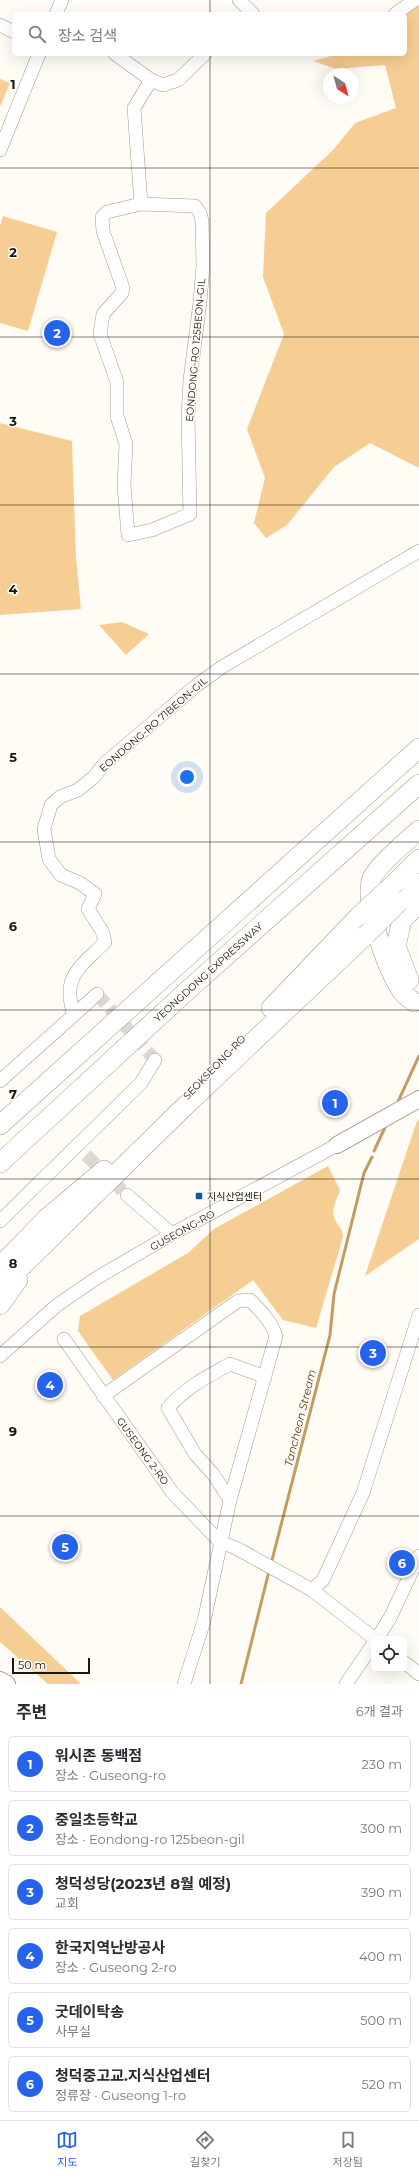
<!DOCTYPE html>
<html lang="ko">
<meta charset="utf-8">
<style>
:root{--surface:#fff;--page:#f7f7f7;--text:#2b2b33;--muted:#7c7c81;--line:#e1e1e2;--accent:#2563eb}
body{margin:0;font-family:Montserrat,"Noto Sans KR",sans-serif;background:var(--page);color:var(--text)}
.controls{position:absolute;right:12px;bottom:12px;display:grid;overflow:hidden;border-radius:6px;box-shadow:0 4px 16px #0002}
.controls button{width:36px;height:36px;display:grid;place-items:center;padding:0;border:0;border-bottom:1px solid var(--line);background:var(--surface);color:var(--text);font:20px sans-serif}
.compass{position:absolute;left:323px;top:68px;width:36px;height:36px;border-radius:50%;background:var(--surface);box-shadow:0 4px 16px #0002;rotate:144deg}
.scale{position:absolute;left:12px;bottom:10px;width:78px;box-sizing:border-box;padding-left:4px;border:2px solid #191510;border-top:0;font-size:11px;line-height:14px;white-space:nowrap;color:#191510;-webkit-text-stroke:3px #fffbf5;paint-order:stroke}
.you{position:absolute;left:187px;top:777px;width:14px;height:14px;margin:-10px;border:3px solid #fff;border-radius:50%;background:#1a73e8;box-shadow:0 0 0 6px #1a73e833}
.badge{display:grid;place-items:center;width:26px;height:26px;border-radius:50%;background:var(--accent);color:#fff;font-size:13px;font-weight:700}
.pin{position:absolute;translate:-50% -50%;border:2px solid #fff;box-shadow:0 1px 4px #0006}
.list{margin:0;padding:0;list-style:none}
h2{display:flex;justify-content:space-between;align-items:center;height:52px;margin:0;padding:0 16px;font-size:17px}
h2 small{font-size:13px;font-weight:400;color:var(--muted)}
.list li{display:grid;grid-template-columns:26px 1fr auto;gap:12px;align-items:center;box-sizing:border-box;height:56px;margin:0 8px 8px;padding:0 8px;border:1px solid var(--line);border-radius:6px}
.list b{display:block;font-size:15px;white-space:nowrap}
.list p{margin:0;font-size:13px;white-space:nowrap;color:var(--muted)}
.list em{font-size:13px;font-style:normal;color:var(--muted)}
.icon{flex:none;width:22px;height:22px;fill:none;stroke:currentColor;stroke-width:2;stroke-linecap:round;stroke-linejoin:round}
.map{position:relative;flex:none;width:419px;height:1684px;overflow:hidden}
.search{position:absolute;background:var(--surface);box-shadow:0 4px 16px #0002;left:12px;right:12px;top:12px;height:44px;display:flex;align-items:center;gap:10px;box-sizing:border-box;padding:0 14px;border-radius:6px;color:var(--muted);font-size:15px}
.sheet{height:436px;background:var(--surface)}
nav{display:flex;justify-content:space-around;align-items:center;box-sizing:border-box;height:56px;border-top:1px solid var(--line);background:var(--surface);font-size:11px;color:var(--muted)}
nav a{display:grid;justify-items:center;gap:2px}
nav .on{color:var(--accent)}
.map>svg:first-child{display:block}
.green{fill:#f6ce93}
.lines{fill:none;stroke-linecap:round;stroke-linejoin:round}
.stream{stroke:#c49c60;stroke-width:3}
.minor-tunnel{stroke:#dcd8d3;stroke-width:13;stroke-dasharray:13 6;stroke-linecap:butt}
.minor-casing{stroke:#a49a8d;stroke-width:14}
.major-casing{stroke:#a49a8d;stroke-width:18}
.highway-casing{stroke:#a49a8d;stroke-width:20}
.minor{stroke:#fff;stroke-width:13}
.major{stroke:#fff;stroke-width:16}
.highway{stroke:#fff;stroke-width:19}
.highway-bridge-casing{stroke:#a49a8d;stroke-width:20;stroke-linecap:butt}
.highway-bridge{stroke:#fff;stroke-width:19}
.grid{fill:none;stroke:#191510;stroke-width:1;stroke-opacity:0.55}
.poi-dot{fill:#1556a7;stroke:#fffbf5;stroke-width:1.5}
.labels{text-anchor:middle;stroke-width:3;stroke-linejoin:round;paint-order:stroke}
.street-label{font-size:10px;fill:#191510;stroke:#fffbf5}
.poi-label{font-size:10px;fill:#191510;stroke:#fffbf5;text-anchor:start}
.water-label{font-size:11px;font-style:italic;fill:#5c4010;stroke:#fffbf5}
.grid-label{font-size:13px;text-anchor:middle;font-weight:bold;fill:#191510;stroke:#fffbf5;stroke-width:3;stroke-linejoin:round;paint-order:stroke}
</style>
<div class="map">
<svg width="419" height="1684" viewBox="0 0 419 1684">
<rect width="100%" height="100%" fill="#fffbf5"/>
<g class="green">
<path d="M419,4V468L370,443L334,467L287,525L266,538L254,523L265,478L247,429L284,334L263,277L266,213L333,150L355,123L396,108L385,65L336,69L313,61L338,54H405V16Z"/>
<path d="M0,79L10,83L0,107Z"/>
<path d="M3,216L57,232L28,331L0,323V226Z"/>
<path d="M0,423L72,441L76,558L81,609L0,615Z"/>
<path d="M122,622L149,634L126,655L99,625Z"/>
<path d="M419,1119V1239L365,1276L417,1121Z"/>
<path d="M328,1166L340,1190C337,1199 330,1211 335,1220C339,1227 343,1229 343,1237L316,1328L283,1320L253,1280L113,1380L78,1331L80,1316L188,1253L214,1229Z"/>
<path d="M0,1607L81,1684H48L0,1642Z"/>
</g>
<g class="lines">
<g class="stream">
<path d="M396,1106L419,1056"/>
<path d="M374,1151L387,1123"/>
<path d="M271,1564L330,1335L334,1294L364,1173L372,1157"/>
<path d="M241,1684L269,1571"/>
</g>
<g class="minor-tunnel">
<path d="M97,994L155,1060"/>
<path d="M86,1155L127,1195"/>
</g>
<defs>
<g id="minor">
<path d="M239,0L253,14"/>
<path d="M56,14L62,0"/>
<path d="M395,14L415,0"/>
<path d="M0,25L14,32"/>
<path d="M115,54L151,80"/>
<path d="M0,150L39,54"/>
<path d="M141,204L195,206L200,213L202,221L203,266L200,302L190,380L188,416L190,514L152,530L128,535L124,485L126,444L117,416V382L100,334L103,314L122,293L123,288L103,231L102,217L107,212Z"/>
<path d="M141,204L134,108L151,80L163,85L178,80L205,54"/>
<path d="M74,1015L97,994"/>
<path d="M0,1081L74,1015C61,976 80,968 105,942L102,931L88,909L95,894L80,883L61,875L49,859L44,829L51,805L60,797L78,790L94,777L104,764L197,685L222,667L419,551"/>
<path d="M127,1195L172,1234"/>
<path d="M0,1221L141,1083L155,1060"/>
<path d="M64,1339L172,1492L220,1542L236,1548L312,1590L375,1639"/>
<path d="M0,1356L56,1306L95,1279L172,1234L337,1145"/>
<path d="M103,1396L238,1301L250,1300C261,1311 271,1321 276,1336L230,1500L204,1621L184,1684"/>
<path d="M230,1500L213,1474L195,1454L168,1408C186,1387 207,1377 230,1364L265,1377"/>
<path d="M312,1590L323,1580L363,1493L419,1315"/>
<path d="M377,1639L391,1616L419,1556"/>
<path d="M404,1662L419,1674"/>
<path d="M346,1684L374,1643"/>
</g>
<g id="major">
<path d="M337,1145L419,1099"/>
<path d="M0,1680L7,1684"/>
</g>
<g id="highway">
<path d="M396,882L419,859"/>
<path d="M399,902L419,883"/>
<path d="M409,980L396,946L402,920L419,903"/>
<path d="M414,1002C410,999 404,995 401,990C386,967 365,908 371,881C373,869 409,839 419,830"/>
<path d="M271,1008L360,915"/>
<path d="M0,1125L419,748"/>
<path d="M0,1163L189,989L419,784"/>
<path d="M0,1266L47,1218L104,1170"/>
<path d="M0,1288L180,1111L366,935"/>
<path d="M0,1305L18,1280"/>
</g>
</defs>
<use href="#minor" class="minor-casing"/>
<use href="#major" class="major-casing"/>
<use href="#highway" class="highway-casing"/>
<use href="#minor" class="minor"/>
<use href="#major" class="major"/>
<use href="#highway" class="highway"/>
<defs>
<g id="highway-bridge">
<path d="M360,915L396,882"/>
<path d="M366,935L399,902"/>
</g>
</defs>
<use href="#highway-bridge" class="highway-bridge-casing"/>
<use href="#highway-bridge" class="highway-bridge"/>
</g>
<path class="grid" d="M210,0V14M210,54V1684M0,168H419M0,337H419M0,505H419M0,674H419M0,842H419M0,1010H419M0,1179H419M0,1347H419M0,1516H419"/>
<rect class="poi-dot" x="195" y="1192" width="8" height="8" rx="2"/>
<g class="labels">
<g class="street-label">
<text transform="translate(195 350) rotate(-85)" y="4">EONDONG-RO 125BEON-GIL</text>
<text transform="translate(153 724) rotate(-41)" y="4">EONDONG-RO 71BEON-GIL</text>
<text transform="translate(208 972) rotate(-42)" y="4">YEONGDONG EXPRESSWAY</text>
<text transform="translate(214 1067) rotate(-46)" y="4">SEOKSEONG-RO</text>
<text transform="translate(182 1230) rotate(-29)" y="4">GUSEONG-RO</text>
<text transform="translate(143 1451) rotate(54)" y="4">GUSEONG 2-RO</text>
</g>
<g class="poi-label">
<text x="207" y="1200">지식산업센터</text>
</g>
<g class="water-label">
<text transform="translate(300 1418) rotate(-76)" y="4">Tancheon Stream</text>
</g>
</g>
<g class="grid-label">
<text x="13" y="89">1</text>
<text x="13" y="257">2</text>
<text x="13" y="426">3</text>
<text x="13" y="594">4</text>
<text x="13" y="762">5</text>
<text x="13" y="931">6</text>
<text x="13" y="1099">7</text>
<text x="13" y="1268">8</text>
<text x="13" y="1436">9</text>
</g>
</svg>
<div class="controls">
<button><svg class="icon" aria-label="locate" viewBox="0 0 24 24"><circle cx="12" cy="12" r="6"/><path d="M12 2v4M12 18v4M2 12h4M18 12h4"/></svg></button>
</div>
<svg class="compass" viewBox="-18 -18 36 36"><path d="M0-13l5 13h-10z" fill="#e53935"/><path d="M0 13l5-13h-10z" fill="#7c7c81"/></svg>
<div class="scale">50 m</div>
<div class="you"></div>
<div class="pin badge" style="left:335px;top:1103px">1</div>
<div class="pin badge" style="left:57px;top:333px">2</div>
<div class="pin badge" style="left:373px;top:1353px">3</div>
<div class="pin badge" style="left:50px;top:1385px">4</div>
<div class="pin badge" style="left:65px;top:1547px">5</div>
<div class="pin badge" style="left:402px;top:1563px">6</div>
<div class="search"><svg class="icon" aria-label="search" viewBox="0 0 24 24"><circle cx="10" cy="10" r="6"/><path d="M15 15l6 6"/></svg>장소 검색</div>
</div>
<section class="sheet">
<h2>주변<small>6개 결과</small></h2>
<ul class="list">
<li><span class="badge">1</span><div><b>워시존 동백점</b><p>장소 · Guseong-ro</p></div><em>230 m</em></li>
<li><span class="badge">2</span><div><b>중일초등학교</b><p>장소 · Eondong-ro 125beon-gil</p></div><em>300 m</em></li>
<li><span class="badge">3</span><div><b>청덕성당(2023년 8월 예정)</b><p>교회</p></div><em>390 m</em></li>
<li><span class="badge">4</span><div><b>한국지역난방공사</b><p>장소 · Guseong 2-ro</p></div><em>400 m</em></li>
<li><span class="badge">5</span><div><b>굿데이탁송</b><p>사무실</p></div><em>500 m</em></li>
<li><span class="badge">6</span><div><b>청덕중고교.지식산업센터</b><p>정류장 · Guseong 1-ro</p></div><em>520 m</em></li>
</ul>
</section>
<nav>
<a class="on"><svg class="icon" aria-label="map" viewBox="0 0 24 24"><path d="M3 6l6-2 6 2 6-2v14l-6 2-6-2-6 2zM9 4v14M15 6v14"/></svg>지도</a>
<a><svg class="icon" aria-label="directions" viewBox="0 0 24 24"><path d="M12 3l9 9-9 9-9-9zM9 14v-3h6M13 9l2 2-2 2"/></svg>길찾기</a>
<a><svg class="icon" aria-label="saved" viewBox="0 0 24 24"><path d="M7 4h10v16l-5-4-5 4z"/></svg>저장됨</a>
</nav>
